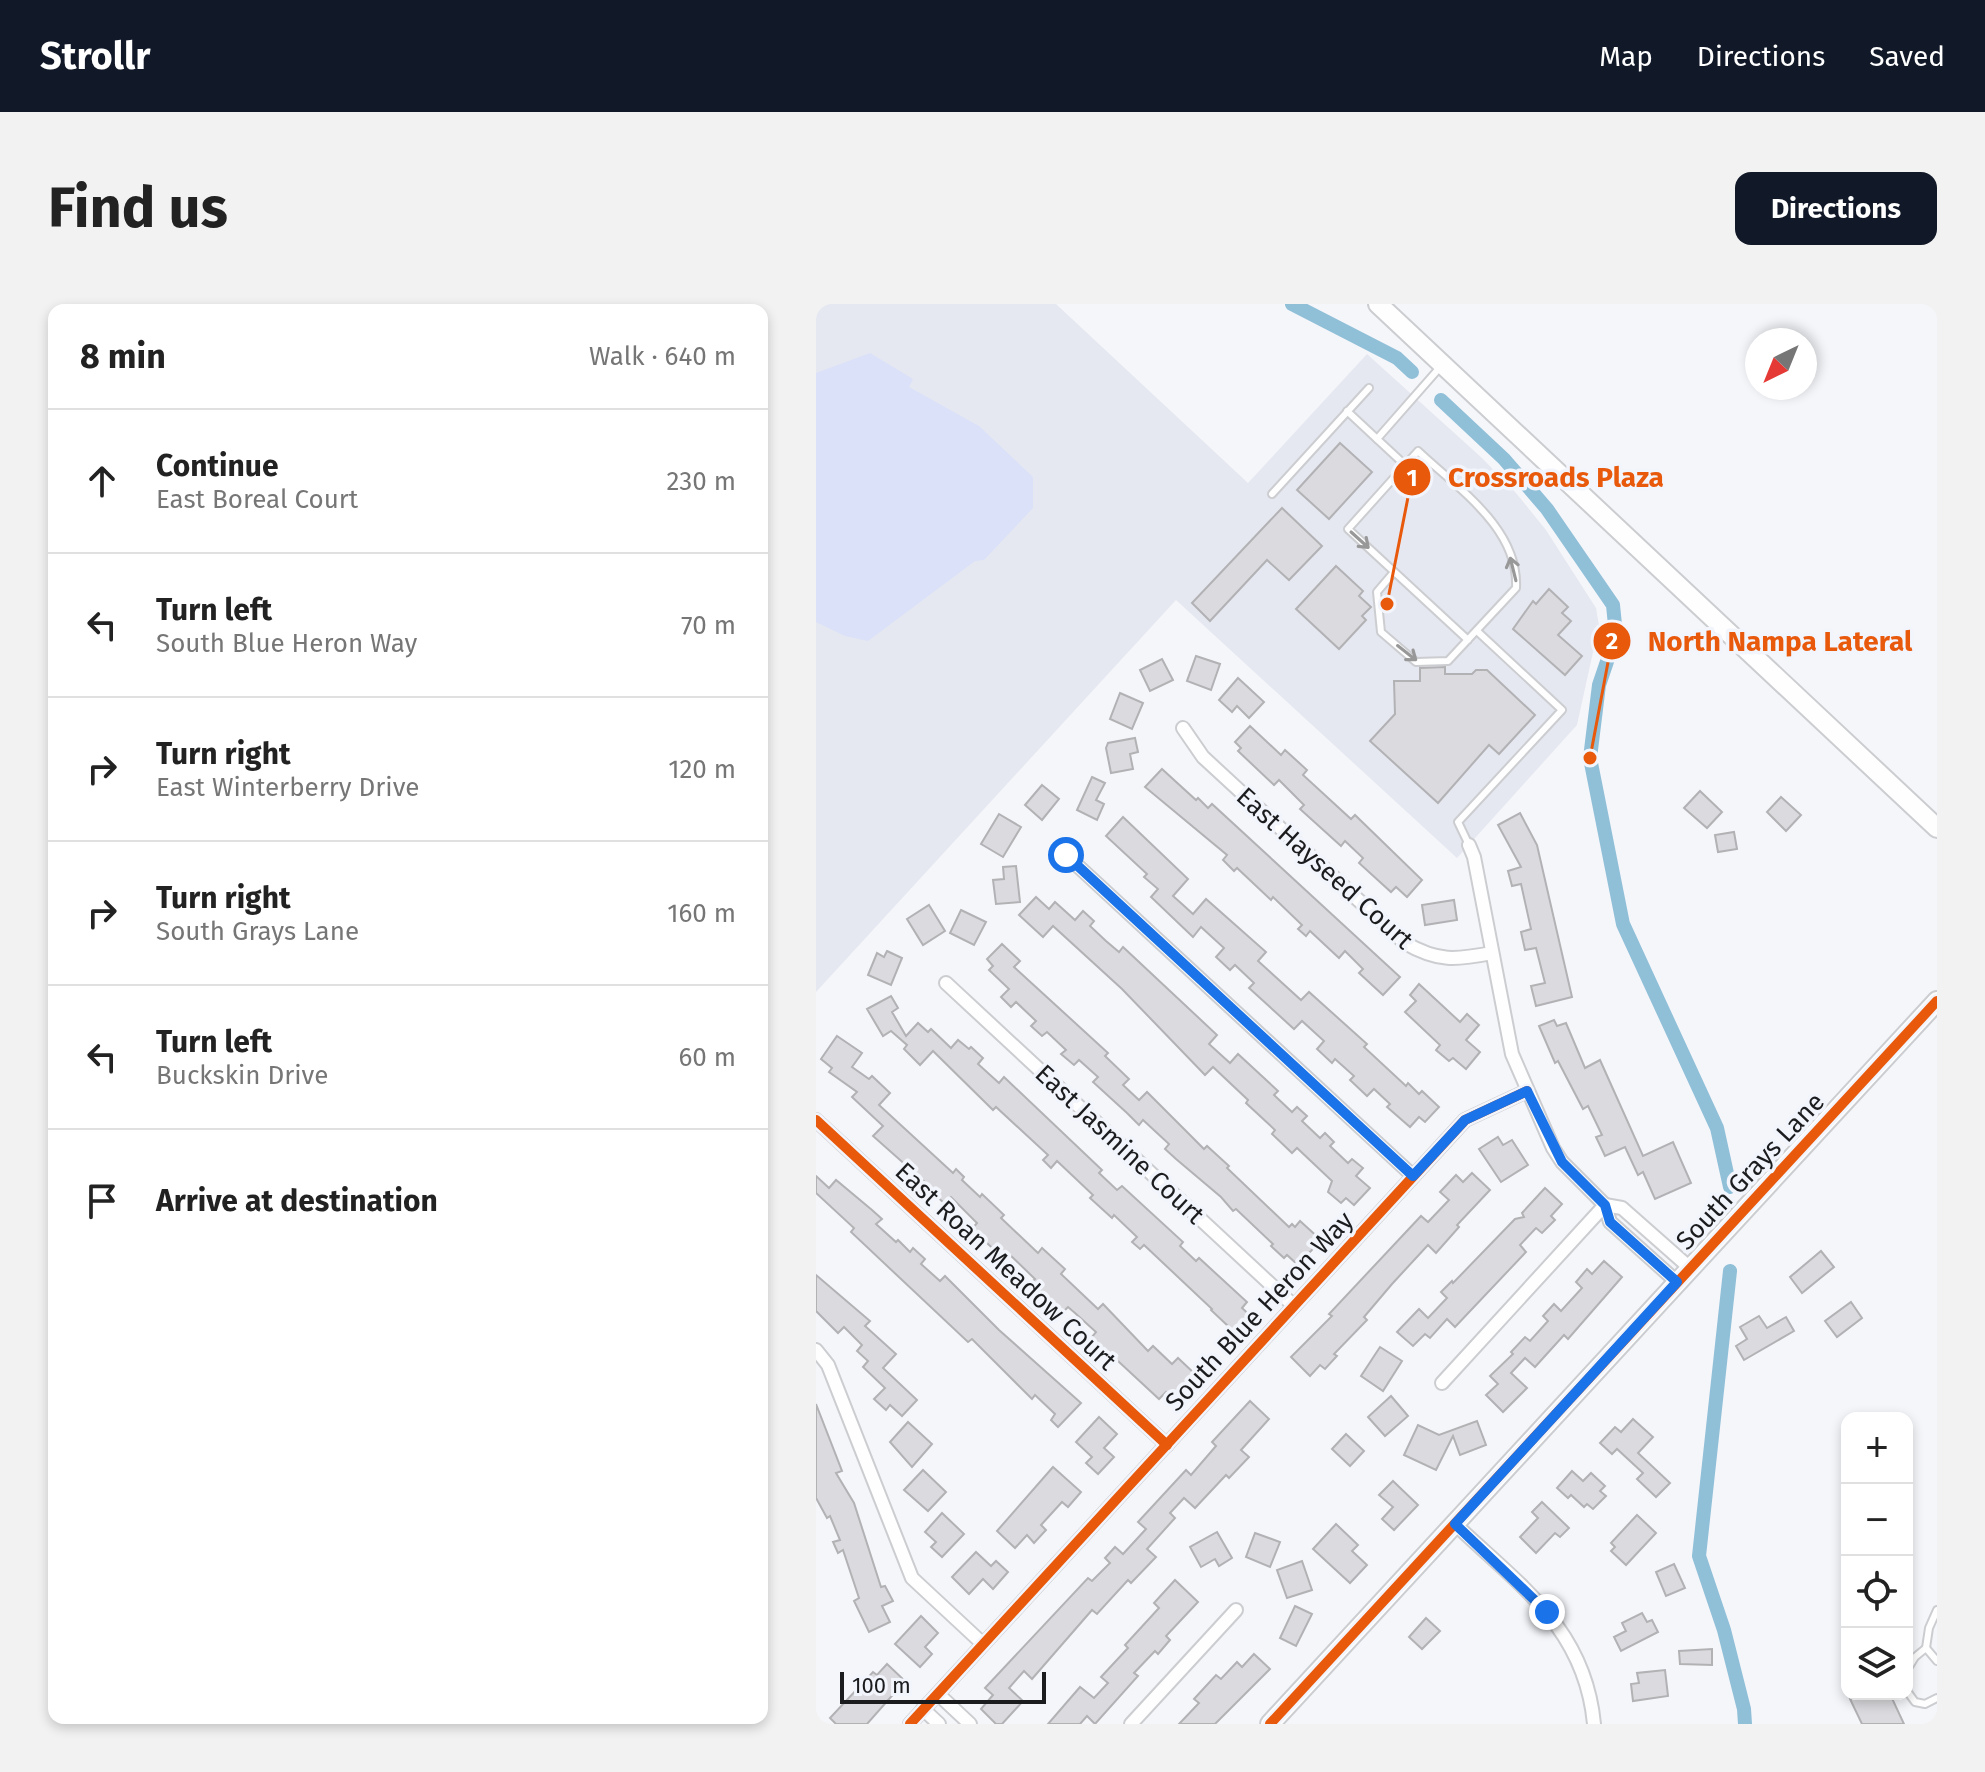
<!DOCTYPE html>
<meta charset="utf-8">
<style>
:root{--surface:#fff;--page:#f2f2f2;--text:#222;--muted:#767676;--line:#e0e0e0;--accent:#111827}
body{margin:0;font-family:"Fira Sans",sans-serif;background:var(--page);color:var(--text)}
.controls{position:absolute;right:24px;bottom:24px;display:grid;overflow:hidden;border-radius:16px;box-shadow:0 4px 12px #0003}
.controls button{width:72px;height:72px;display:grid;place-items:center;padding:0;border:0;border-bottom:2px solid var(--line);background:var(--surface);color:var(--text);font:40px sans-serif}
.compass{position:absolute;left:929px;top:24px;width:72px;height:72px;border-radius:50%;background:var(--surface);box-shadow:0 4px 12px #0003;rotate:223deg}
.scale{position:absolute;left:24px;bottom:20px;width:206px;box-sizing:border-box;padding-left:8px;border:4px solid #1b1c1e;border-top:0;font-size:22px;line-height:28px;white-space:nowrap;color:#1b1c1e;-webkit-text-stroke:6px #f3f5fc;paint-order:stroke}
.stop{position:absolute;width:24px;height:24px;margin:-18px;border:6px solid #1a73e8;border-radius:50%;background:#fff}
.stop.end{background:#1a73e8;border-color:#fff;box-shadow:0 2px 8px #0008}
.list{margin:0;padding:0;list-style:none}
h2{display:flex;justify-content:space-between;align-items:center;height:104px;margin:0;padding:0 32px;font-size:34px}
h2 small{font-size:26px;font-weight:400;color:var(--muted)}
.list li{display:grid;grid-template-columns:52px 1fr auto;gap:24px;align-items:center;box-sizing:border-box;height:144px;padding:0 32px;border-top:2px solid var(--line)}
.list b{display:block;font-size:30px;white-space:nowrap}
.list p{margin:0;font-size:26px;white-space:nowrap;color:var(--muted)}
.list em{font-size:26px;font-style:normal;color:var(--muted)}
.icon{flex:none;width:44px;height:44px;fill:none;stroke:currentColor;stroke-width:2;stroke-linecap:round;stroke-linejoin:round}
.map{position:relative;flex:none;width:1121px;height:1420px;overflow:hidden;border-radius:16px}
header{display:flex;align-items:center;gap:48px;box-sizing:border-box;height:112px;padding:0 40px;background:var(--accent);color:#fff}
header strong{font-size:38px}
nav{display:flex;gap:44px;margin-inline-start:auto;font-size:28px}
.intro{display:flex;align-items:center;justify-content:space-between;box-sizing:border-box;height:192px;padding:0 48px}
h1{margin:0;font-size:56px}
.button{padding:20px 36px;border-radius:16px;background:var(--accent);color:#fff;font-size:28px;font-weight:700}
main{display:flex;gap:48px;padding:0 48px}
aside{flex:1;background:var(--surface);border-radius:16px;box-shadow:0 4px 12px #0003}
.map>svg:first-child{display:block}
.built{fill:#e6e8f1}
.green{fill:#dae1f8}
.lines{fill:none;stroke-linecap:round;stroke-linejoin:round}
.canal{stroke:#90bfd8;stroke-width:14}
.building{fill:#dbdade;stroke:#b2b2b5;stroke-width:2}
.lane-casing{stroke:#cccdd0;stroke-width:10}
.street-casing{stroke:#cccdd0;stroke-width:16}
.secondary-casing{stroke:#cccdd0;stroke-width:22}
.lane{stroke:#fefefe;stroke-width:6}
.street{stroke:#fefefe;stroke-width:12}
.secondary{stroke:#fefefe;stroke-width:18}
.cycleway-casing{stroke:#f3f5fc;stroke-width:15}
.cycleway{stroke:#e8590c;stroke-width:10}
.oneway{stroke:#989899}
.route{stroke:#1a73e8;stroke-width:10}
.labels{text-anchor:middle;stroke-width:7;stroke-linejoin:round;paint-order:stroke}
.street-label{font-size:26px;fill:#1b1c1e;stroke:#f3f5fc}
.leader{fill:none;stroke:#e8590c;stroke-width:3}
.callout-dot{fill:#e8590c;stroke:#f3f5fc;stroke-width:3}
.mark-label{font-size:24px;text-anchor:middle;font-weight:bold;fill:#fff}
.callout-label{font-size:28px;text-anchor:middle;font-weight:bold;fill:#e8590c;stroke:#f3f5fc;stroke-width:7;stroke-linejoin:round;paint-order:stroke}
</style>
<header>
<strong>Strollr</strong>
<nav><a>Map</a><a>Directions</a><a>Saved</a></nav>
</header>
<div class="intro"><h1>Find us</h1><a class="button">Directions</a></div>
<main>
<aside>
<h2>8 min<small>Walk · 640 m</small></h2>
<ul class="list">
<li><svg class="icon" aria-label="ahead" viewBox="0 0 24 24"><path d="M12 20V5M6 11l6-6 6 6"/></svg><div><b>Continue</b><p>East Boreal Court</p></div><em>230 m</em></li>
<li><svg class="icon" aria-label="left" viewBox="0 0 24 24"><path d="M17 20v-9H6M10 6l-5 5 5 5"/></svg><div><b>Turn left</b><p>South Blue Heron Way</p></div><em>70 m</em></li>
<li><svg class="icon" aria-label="right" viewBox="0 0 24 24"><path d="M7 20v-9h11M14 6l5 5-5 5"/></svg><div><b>Turn right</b><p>East Winterberry Drive</p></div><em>120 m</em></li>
<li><svg class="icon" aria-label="right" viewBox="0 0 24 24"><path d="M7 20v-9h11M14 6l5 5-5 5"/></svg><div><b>Turn right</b><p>South Grays Lane</p></div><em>160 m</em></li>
<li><svg class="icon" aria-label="left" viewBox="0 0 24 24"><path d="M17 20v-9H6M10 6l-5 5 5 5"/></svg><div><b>Turn left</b><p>Buckskin Drive</p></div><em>60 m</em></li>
<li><svg class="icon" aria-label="arrive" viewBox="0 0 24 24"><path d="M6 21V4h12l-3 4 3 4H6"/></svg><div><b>Arrive at destination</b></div></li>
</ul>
</aside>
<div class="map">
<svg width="1121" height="1420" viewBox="0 0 1121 1420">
<rect width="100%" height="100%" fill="#f5f6fa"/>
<path class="built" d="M0,0H240L432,179L551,50L666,154L700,189L730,226L780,304L783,321L761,421L641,554L360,296L0,688Z"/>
<path class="green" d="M54,49L97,75L93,83L163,122L217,173V204L168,256L159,257L52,337L29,332L0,318V69Z"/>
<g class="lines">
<g class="canal">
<path d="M476,0L581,54L596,68"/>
<path d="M625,96L688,155L731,205L797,301L800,331L783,381L774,454L807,620L901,824L914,883"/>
<path d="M914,967L883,1252L908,1326L928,1405L929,1420"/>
</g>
</g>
<g class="building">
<path d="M524,139L556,168L513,215L481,186Z"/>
<path d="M466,204L506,242L473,276L451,256L394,317L376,299Z"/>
<path d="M520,262L547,287L543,292L555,303L546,312L550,316L523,345L480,305Z"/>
<path d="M733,285L752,303L746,309L755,317L742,331L766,352L749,371L697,325L717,297L720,300Z"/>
<path d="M380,352L404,360L395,386L371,377Z"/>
<path d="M346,355L357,376L334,387L324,366Z"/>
<path d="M629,363V370H656L660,366H671L719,411L683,450L673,441L622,499L554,437L579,410L578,377H604V364Z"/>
<path d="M422,374L448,398L433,414L421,402L416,408L403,396Z"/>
<path d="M304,389L327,399L316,425L294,415Z"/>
<path d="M434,422L465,451L469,446L491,466L487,471L535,515L539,511L606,576L591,593L580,583L575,588L543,559L547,554L529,537L525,542L484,505L488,501L463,476L458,481L422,447L425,444L419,438Z"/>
<path d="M319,434L322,448L314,450L317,465L295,469L290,444L292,439Z"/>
<path d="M346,465L380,496L382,494L392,504L396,500L584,673L567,691L543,669L547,665L529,647L523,654L494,627L490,632L482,625L486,621L457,593L455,596L421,564L418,567L407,556L411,551L329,483Z"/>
<path d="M276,473L289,479L280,496L288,500L281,516L261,506Z"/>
<path d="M226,481L243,495L226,516L209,501Z"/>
<path d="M884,487L906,508L891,524L868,504Z"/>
<path d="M965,493L985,511L970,527L951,508Z"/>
<path d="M704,509L721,541L756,693L720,702L715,682L729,679L720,644L709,646L705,628L715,625L705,580L696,582L692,567L705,563L682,521Z"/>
<path d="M183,510L205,523L187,553L165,540Z"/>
<path d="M307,513L372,575L357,592L366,600L377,610L390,595L450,648L442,657L485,696L493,688L551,740L548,743L590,782L592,779L603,790L606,787L623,803L609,818L603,813L594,823L571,803L574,800L558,785L551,792L534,776L538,772L519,755L516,759L501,745L508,737L486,717L478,725L433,684L438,679L419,661L414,666L400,653L408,644L385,623L377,633L335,593L342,585L328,573L331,570L290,532Z"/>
<path d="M918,528L921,545L902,548L899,531Z"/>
<path d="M200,562L204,598L180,600L177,576L188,575L187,563Z"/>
<path d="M220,593L233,605L239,598L259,616L267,607L278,617L274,622L290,637L303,648L307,643L401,731L393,740L414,759L422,750L462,787L458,791L476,808L481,803L491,812L486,817L504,834L509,829L518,838L514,842L532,859L536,855L547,864L540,872L554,884L538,901L530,894L525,899L512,888L516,877L481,844L476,849L456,830L459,826L430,799L432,796L397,763L389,771L306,685L237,622L227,633L203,611Z"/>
<path d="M638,596L641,616L609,621L606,601Z"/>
<path d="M113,601L129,627L107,641L91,615Z"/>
<path d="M145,606L170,618L158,641L134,629Z"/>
<path d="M186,640L204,657L198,663L292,749L289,752L313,775L307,781L323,796L331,788L388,845L391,842L413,862L411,864L473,923L476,920L479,923L484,917L505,936L482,961L471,951L468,954L455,942L457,940L420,905L417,907L405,893L360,855L349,845L353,840L327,816L323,821L311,809L277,778L282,773L263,756L258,761L245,750L250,746L231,728L226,732L215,722L220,717L200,698L195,703L185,693L193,685L173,666L177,662L171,655Z"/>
<path d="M71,647L86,654L75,681L52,671L61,649L68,653Z"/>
<path d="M603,680L644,718L651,710L663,721L650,736L664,748L650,765L637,754L633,757L620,746L624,741L589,708L600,697L594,691Z"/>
<path d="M75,692L82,704L76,708L90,732L102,719L112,728L115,725L135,744L142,736L153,745L155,743L167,754L162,760L183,779L188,773L286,866L283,869L301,886L306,882L367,938L364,942L380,957L383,954L431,998L426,1004L437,1014L419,1034L411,1026L413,1023L395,1006L396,1005L328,941L324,945L316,938L321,933L298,911L296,914L274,894L277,891L241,857L235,864L227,856L232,851L180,803L177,806L117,747L104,761L88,745L91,741L75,727L67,732L51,705Z"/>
<path d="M738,716L741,722L750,719L769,764L784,756L827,852L857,838L875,879L839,895L827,868L822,871L809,843L789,852L780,833L786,831L772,802L767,805L742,757L739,759L723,722Z"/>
<path d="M21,732L46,749L36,763L53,775L56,772L74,789L63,801L137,869L140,865L148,873L146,876L164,893L166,890L188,911L185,914L222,949L226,944L249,965L245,970L282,1005L287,1000L332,1047L337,1042L356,1060L362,1054L379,1070L356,1094L350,1088L343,1095L276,1033L280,1028L259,1009L252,1003L247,1008L216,978L219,975L192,949L187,954L156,925L161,919L135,893L128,899L117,889L119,887L57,832L67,822L36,793L41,788L13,768L16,764L5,755Z"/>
<path d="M682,833L687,841L696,836L712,861L685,878L663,845Z"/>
<path d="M656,869L674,886L641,921L643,923L620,949L612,941L576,980L548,1013L551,1016L518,1050L521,1052L509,1065L504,1061L494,1072L475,1053L516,1012L513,1010L605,912L612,918L633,896L624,888L640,871L647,878Z"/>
<path d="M0,872L13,884L20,876L56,906L66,915L60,920L80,938L82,936L94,948L97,944L109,955L105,960L124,977L129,972L183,1026L265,1099L242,1123L235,1116L239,1110L219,1091L216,1095L156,1035L152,1038L35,928L38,924L0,889Z"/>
<path d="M729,884L746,900L735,912L739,916L726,929L720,924L704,941L710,948L639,1023L631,1015L614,1034L609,1030L597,1042L581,1028L603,1005L612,1014L631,994L625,988L636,977L637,979L699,915L708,913L706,909Z"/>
<path d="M1005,947L1018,963L986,989L974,973Z"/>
<path d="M788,957L806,973L752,1035L748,1031L719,1063L709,1054L695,1069L711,1084L687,1108L670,1091L682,1080L674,1072L697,1050L695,1048L709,1033L714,1037L732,1017L727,1012L738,1000L745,1007L766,984L760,978L771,965L776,970Z"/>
<path d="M0,971L54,1017L49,1022L80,1050L67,1064L101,1096L86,1112L74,1101L70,1106L58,1095L69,1084L47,1063L52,1057L41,1047L46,1041L28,1023L22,1029L0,1007Z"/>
<path d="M1035,998L1046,1014L1021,1033L1009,1017Z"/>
<path d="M943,1012L951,1024L970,1013L978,1027L928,1056L920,1042L931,1035L924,1023Z"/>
<path d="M564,1043L586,1057L567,1087L545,1072Z"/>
<path d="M575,1092L592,1112L569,1132L552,1113Z"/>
<path d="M434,1097L453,1115L425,1146L433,1153L413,1174L410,1171L379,1204L368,1194L354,1209L359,1214L331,1245L340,1253L315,1279L312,1276L281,1310L276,1306L216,1375L208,1367L193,1384L207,1397L186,1420H180L165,1405L177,1391L169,1384L272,1274L276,1277L294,1259L289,1254L299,1243L307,1250L330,1225L322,1218L370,1166L375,1171L400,1142L396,1138Z"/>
<path d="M0,1100L26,1167L20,1169L38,1199L65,1283L69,1282L77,1297L66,1302L74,1318L53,1328L38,1297L43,1294L27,1246L22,1249L17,1238L24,1236L14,1212L11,1214L0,1194Z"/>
<path d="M283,1113L301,1130L288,1144L298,1153L282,1170L270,1159L276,1153L260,1138Z"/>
<path d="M817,1115L837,1133L822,1149L854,1179L840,1193L821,1175L827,1169L801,1145L796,1150L784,1139L799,1123L805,1128Z"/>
<path d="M661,1117L670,1141L644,1151L637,1132L620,1166L588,1151L602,1121L623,1131Z"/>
<path d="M92,1118L116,1140L96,1163L74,1138Z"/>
<path d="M530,1130L548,1147L534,1162L516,1145Z"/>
<path d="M237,1163L265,1188L252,1203L246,1198L225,1221L230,1226L218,1239L211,1231L199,1244L181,1227Z"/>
<path d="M107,1166L130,1188L112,1207L88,1186Z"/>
<path d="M756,1167L767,1177L775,1169L789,1182L784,1187L790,1192L777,1205L771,1200L768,1203L755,1191L752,1194L741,1184Z"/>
<path d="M577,1177L602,1201L578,1226L566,1215L577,1203L563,1191Z"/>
<path d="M726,1198L753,1224L744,1233L739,1229L720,1249L704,1233L722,1214L716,1208Z"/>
<path d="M126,1209L148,1230L126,1253L115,1243L120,1238L109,1228Z"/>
<path d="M821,1211L840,1229L810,1261L795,1247L799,1243L795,1239Z"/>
<path d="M520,1220L542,1241L536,1247L551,1261L534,1279L497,1245Z"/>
<path d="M401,1228L416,1254L403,1262L399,1255L385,1263L374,1243Z"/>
<path d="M439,1229L464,1238L454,1263L430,1253Z"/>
<path d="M160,1248L175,1262L180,1257L192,1268L177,1285L167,1275L153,1290L136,1273Z"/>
<path d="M486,1257L496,1286L471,1294L461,1266Z"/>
<path d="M858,1260L869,1284L850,1292L840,1268Z"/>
<path d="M359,1276L382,1298L350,1332L354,1336L342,1350L339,1347L318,1369L322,1372L279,1420L271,1412L264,1420H232L264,1383L278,1394L292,1379L285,1373L312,1344L309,1341L343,1304L338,1299Z"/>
<path d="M479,1302L496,1310L480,1342L464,1334Z"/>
<path d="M826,1309L831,1318L836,1316L842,1328L805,1347L798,1333L810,1327L806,1319Z"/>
<path d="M105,1312L122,1329L109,1343L116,1350L104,1363L79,1340Z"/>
<path d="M610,1314L624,1327L606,1345L593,1333Z"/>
<path d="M896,1345V1361L864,1360L863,1347Z"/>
<path d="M438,1350L454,1365L399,1420H363L383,1399L378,1395L400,1371L405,1375L421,1358L426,1363Z"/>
<path d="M71,1360L89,1377L51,1420H20L14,1414L57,1368L61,1371Z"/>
<path d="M849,1366L852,1392L817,1397L815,1380L823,1379L821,1369Z"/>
<path d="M1044,1390H1074L1088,1420H1046L1034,1395Z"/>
</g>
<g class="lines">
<defs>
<g id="lane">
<path d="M531,107L561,135"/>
<path d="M589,161L561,135L626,61"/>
<path d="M456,190L553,84"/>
<path d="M578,268L561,288L565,328L600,358L632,357L700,284C703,224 641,184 602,147L532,225L652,336"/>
<path d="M653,541L642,518L746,406L661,327"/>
<path d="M1110,1344L1113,1324L1121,1306"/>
<path d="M1091,1366L1099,1353L1110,1344L1121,1357"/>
<path d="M1091,1387L1099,1398L1109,1400L1121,1394"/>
</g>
<g id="street">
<path d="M367,424L387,453L589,639C622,658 640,656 676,649"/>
<path d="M250,551L597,872"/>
<path d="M130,679L478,1002"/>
<path d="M0,816L351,1141"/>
<path d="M861,978L794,918L789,901L806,904L874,964"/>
<path d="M0,1046L12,1061L96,1274L167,1340"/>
<path d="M626,1079L789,901L746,858L737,844L696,750L658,553L653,541"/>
<path d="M639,1220C703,1281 769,1324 778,1420"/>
<path d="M122,1390L154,1420"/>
<path d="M107,1405L123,1420"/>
<path d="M94,1420L649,816L711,787"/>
<path d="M315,1420L420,1306"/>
</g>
<g id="secondary">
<path d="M562,0L1121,524"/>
<path d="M454,1420L1121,697"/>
</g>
</defs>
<use href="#lane" class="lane-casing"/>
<use href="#street" class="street-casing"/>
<use href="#secondary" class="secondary-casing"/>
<use href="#lane" class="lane"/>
<use href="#street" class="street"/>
<use href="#secondary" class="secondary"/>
<defs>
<g id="cycleway">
<path d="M0,816L351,1141"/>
<path d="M94,1420L649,816L711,787"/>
<path d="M454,1420L1121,697"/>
</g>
</defs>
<use href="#cycleway" class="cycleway-casing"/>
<use href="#cycleway" class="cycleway"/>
</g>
<defs><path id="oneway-shaft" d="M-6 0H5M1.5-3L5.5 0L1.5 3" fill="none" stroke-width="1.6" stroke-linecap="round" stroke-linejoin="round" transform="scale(2)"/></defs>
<g class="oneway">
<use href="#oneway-shaft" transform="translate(544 236) rotate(42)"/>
<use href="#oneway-shaft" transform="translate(697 265) rotate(-104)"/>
<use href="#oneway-shaft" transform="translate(591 349) rotate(38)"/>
</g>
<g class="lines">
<path class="route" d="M250,551L597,872L649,816L711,787L746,858L789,901L794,918L861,978L639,1220L731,1308"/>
</g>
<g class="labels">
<g class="street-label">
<text transform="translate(509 564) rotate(42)" y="9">East Hayseed Court</text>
<text transform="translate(304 840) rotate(43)" y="9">East Jasmine Court</text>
<text transform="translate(934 867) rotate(-47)" y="9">South Grays Lane</text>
<text transform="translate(190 962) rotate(43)" y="9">East Roan Meadow Court</text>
<text transform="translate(443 1007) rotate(-47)" y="9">South Blue Heron Way</text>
</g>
</g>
<path class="leader" d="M571 300L596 173M774 454L796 337"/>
<g class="callout-dot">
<circle cx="571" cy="300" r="8"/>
<circle cx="774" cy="454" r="8"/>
<circle cx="596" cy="173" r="20"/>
<circle cx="796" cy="337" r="20"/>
</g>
<g class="mark-label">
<text x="596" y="182">1</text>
<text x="796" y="345">2</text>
</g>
<g class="callout-label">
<text x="740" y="183">Crossroads Plaza</text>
<text x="964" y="347">North Nampa Lateral</text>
</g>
</svg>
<div class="controls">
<button>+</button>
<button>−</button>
<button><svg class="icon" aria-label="locate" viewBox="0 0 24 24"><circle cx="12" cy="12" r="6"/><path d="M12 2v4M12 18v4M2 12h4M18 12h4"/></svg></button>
<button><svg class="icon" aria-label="layers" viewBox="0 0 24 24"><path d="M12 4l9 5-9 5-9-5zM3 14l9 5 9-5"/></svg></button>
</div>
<svg class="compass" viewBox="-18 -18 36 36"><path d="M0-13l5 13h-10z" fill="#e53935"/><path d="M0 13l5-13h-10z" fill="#767676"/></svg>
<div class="scale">100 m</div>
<div class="stop" style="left:250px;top:551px"></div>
<div class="stop end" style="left:731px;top:1308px"></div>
</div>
</main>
